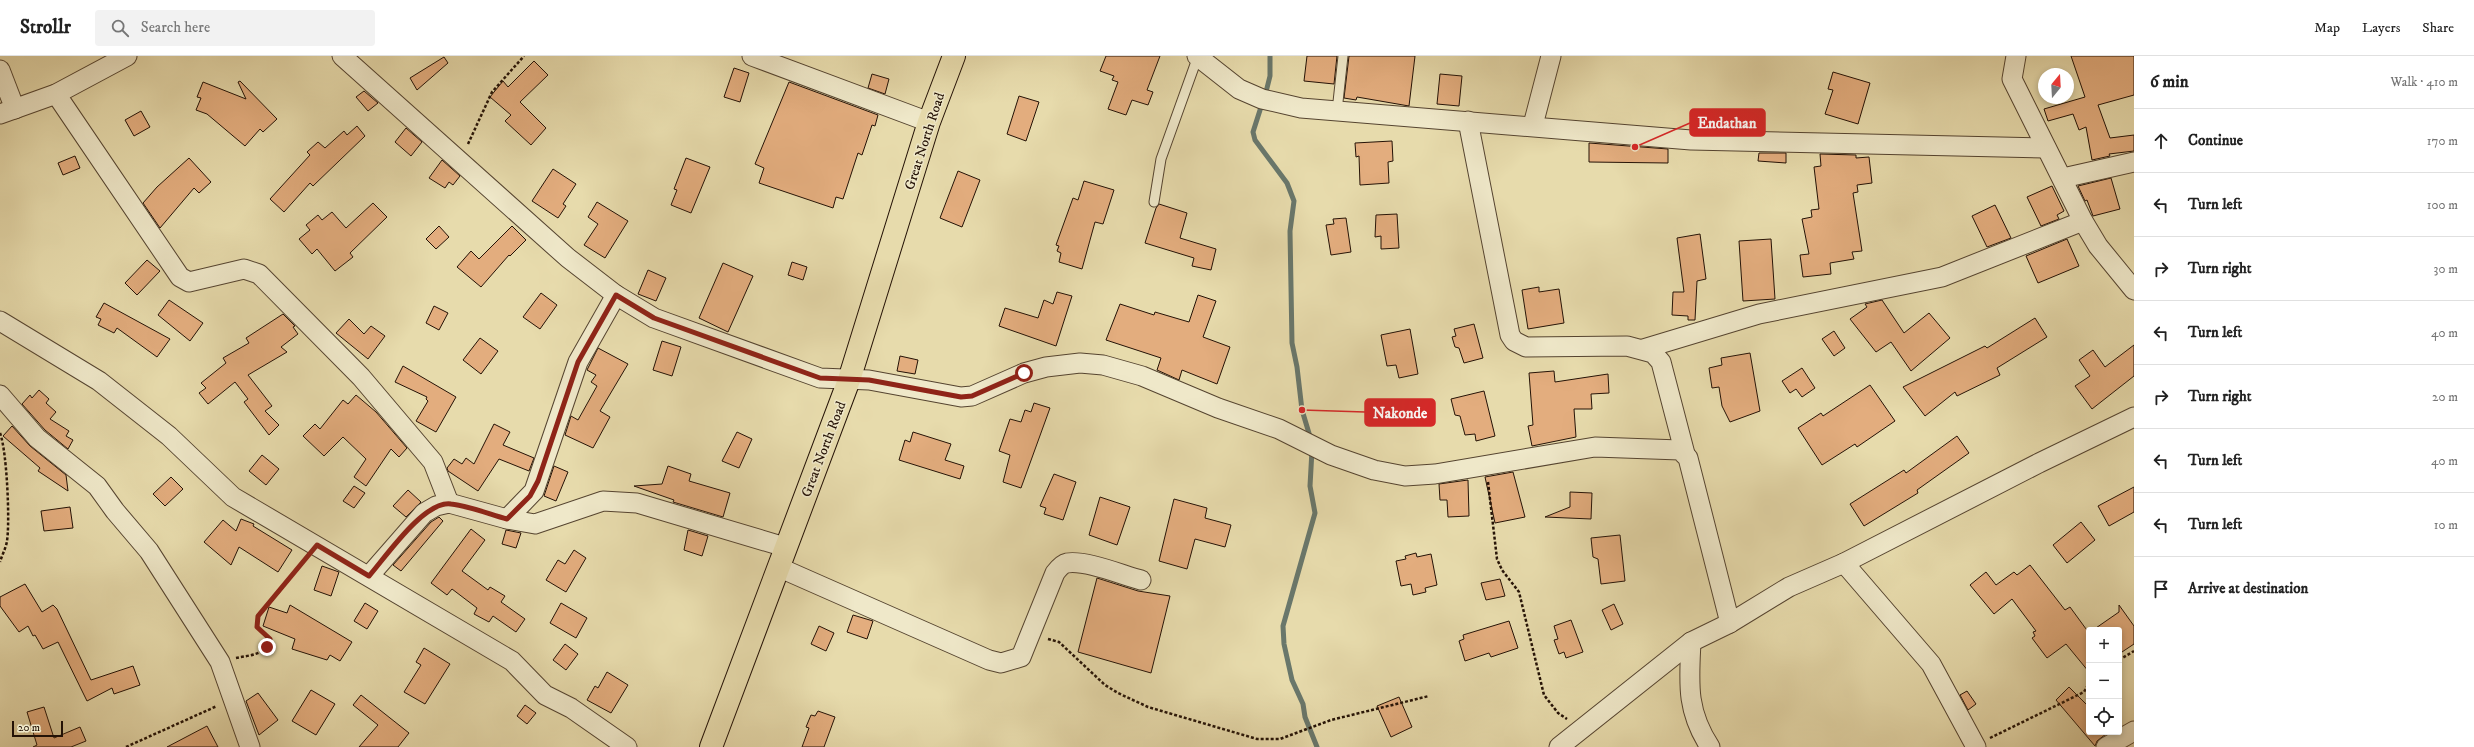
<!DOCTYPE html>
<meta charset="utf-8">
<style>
:root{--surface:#fff;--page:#f2f2f2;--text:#222;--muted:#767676;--line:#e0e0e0}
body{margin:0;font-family:"IM FELL DW Pica",serif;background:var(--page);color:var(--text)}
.controls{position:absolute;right:12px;bottom:12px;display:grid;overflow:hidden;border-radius:4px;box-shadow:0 2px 6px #0003}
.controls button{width:36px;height:36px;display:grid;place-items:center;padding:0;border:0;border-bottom:1px solid var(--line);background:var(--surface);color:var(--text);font:20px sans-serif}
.compass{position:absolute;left:2038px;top:12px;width:36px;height:36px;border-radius:50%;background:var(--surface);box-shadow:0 2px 6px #0003;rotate:18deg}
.scale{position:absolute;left:12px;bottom:10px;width:51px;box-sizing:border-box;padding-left:4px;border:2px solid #241206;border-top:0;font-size:11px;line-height:14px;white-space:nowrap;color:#241206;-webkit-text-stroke:3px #efe8c9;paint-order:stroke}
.stop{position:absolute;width:12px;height:12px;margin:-9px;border:3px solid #8f2418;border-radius:50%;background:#fff}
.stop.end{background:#8f2418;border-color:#fff;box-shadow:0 1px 4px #0008}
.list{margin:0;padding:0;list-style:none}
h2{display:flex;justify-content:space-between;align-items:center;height:52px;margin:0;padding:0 16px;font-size:17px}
h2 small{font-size:13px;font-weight:400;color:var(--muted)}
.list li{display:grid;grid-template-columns:26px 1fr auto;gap:12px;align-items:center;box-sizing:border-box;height:64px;padding:0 16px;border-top:1px solid var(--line)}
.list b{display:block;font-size:15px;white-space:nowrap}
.list em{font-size:13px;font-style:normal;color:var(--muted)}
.icon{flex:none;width:22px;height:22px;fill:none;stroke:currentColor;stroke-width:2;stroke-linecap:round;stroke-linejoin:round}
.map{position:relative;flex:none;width:2134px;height:691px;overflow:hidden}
header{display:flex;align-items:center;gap:24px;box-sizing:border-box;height:56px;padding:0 20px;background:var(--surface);border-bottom:1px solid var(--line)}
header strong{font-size:19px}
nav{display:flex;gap:22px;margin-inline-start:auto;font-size:14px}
.search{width:280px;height:36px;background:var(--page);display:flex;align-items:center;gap:10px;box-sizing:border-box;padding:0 14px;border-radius:4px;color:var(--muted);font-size:15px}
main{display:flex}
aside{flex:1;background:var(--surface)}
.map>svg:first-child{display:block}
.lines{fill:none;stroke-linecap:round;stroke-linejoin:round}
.stream{stroke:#69776b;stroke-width:5}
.building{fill:#e3ad7e;stroke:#241206}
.lane-casing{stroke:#554430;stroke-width:11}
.street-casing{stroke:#554430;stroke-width:21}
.highway-casing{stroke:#241206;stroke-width:24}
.path{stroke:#241206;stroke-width:2.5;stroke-dasharray:3 2;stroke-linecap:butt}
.lane{stroke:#efe8c9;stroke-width:9}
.street{stroke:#efe8c9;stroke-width:19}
.highway{stroke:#e7dbac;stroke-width:22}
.route{stroke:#8f2418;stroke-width:5}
.labels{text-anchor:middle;stroke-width:3;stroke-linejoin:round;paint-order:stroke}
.street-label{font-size:14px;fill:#241206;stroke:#efe8c9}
.leader{fill:none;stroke:#d62828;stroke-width:1.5}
.callout-dot{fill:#d62828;stroke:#efe8c9;stroke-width:1.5}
.callout{fill:#d62828;stroke:#d62828;stroke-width:1.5}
.callout-label{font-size:15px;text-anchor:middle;font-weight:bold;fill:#fff}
</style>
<header>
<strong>Strollr</strong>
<div class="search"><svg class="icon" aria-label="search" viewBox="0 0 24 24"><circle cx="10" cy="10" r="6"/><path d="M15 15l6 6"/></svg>Search here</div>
<nav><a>Map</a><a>Layers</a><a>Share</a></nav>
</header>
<main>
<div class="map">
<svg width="2134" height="691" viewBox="0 0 2134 691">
<rect width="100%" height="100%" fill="#e7dbac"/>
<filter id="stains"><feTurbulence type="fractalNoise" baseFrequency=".005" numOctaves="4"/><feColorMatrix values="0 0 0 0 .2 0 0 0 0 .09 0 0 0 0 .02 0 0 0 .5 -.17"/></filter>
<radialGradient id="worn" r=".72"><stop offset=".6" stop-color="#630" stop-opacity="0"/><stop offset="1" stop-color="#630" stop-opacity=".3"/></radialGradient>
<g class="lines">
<g class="stream">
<path d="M1266,36L1270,20V0"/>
<path d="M1261,51L1253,76L1255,84L1287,127L1294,145L1290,175L1292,287L1297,311L1302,354L1311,384"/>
<path d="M1312,394L1310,430L1315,457L1283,570L1284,588L1292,624L1303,648L1305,661L1317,691"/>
</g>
</g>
<g class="building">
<path d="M1106,0H1160L1147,34L1153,36L1148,49L1132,44L1126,59L1108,53L1118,26L1112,24L1114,20L1100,15Z"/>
<path d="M1307,0H1337L1334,28L1304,25Z"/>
<path d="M1349,0H1415L1409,50L1357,41L1356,44L1344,42Z"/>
<path d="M2071,0H2134V39L2098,49L2110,82L2134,79V95L2109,98L2110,100L2092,104L2086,71L2079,74L2073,58L2048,65L2044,53L2085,41Z"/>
<path d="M444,1L448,7L417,34L410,22Z"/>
<path d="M534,5L548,19L520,46L546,72L531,89L505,65L511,59L490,41L503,25L508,31Z"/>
<path d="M734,12L749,17L740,46L724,41Z"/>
<path d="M1833,16L1870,27L1858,68L1825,58L1833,34L1828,33Z"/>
<path d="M872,18L889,23L885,38L868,32Z"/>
<path d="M1440,18L1462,20L1459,50L1437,48Z"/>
<path d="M240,25L277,63L263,76L260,73L245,90L207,58L196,54L201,42L197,41L203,26L246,43L238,26Z"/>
<path d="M789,26L878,59L875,70L872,69L862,99L858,97L843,143L836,141L833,152L759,127L764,112L755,108Z"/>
<path d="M364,35L378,47L368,55L356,41Z"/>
<path d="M1019,40L1039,46L1026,85L1007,78Z"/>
<path d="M141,55L150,71L134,80L125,64Z"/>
<path d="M357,70L365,80L313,130L310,127L284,156L270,143L310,99L307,96L318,86L325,92L344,75L347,79Z"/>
<path d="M406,72L422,86L411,100L395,86Z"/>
<path d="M1392,85L1393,105L1388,106L1389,127L1360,129L1359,100L1356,101L1355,87Z"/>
<path d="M1589,87L1668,93V107L1589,106Z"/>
<path d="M1759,97H1786V107L1758,105Z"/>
<path d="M1820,98L1856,99V102L1869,101L1872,127L1857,129L1858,136L1853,137L1862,195L1852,196L1854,203L1830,207L1831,218L1803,221L1800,199L1809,198L1802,163L1812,161L1811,154L1819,153L1814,111L1821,110Z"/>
<path d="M75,100L80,112L63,119L58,107Z"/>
<path d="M189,102L211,126L199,137L194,132L160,172L143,147L157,131Z"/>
<path d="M686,102L710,111L691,157L671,149L677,134L674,133Z"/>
<path d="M442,104L460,120L453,129L449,126L445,132L429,122Z"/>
<path d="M553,113L576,128L563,148L566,150L558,162L532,145Z"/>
<path d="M958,115L980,124L962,171L940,162Z"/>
<path d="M2111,122L2120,153L2093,160L2087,144L2085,145L2078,130Z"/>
<path d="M1084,125L1114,134L1103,168L1095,166L1082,213L1059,206L1061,197L1057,195L1059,190L1056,189L1073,142L1078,144Z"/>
<path d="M2052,130L2064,155L2057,159L2059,163L2041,170L2027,141Z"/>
<path d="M597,146L628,165L605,202L584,189L598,168L588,161Z"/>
<path d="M373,147L387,161L350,197L353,201L335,215L317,193L312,198L299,183L310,174L306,169L318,159L322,164L332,156L346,172Z"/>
<path d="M1159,148L1187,157L1180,182L1216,193L1211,214L1192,210L1194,202L1145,187L1156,152Z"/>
<path d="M1995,149L2011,182L1987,191L1972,160Z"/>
<path d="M1397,158L1399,192L1381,193V180L1375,181L1376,159Z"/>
<path d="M1346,162L1351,196L1331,199L1326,169L1334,168L1333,163Z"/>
<path d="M439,170L449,181L436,193L426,183Z"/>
<path d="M512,170L526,184L510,200L509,199L481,231L457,211L471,195L479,203Z"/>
<path d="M1700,178L1706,223L1697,225L1695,264H1688V260L1672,259L1673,236H1684L1677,182Z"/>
<path d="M1771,183L1775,243L1743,245L1739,185Z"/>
<path d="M2067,183L2079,210L2038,227L2026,200Z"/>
<path d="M147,204L160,215L137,239L125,227Z"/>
<path d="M792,206L807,211L803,224L788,219Z"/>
<path d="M723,207L753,220L728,276L699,262Z"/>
<path d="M648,214L666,222L656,245L638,238Z"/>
<path d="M1539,231V236L1559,233L1564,267L1528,273L1522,234Z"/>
<path d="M1057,236L1072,240L1056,290L999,270L1005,252L1038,262L1044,244L1053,248Z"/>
<path d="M541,237L557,249L540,273L523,261Z"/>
<path d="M1198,239L1216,245L1203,281L1230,291L1217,328L1182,314L1179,324L1157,314L1161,302L1106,284L1120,248L1154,259L1155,256L1189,266Z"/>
<path d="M169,244L203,267L190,285L158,259Z"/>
<path d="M1882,244L1904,277L1929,257L1950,282L1911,315L1891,286L1876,296L1850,263L1867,251L1865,248Z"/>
<path d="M104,247L170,283L157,301L117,272L114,277L98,269L101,263L96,261Z"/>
<path d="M434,250L448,257L439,274L426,267Z"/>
<path d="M283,258L295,270L293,271L298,278L281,291L287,296L248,319L272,350L265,355L279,369L269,379L244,346L248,343L235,326L208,348L199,337L206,332L201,327L226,307L223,302L249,287L246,282Z"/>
<path d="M2035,262L2047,281L1997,312L2000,319L1957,340L1955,336L1925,360L1903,331L1985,290L1987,292Z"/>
<path d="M349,263L364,278L371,270L385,280L368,303L336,277Z"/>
<path d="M1474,268L1483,302L1464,307L1459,292L1455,291L1452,281L1456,280L1454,273Z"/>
<path d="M1410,273L1418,318L1399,322L1396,309L1387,310L1381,279Z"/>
<path d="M1834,275L1845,292L1834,300L1822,283Z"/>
<path d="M480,282L498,295L481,318L463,304Z"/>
<path d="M662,285L681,291L672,320L653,314Z"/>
<path d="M2134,289V320L2092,353L2075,330L2090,320L2079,304L2093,294L2105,311Z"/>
<path d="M598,292L628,308L600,355L610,361L593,392L565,379L571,360L578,364L597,330L591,326L596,319L587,314Z"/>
<path d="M1750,297L1760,355L1730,366L1722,350L1719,331L1712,332L1709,312L1722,309L1721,302Z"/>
<path d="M900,300L918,304L915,318L897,315Z"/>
<path d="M403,310L456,341L436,376L416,365L428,345L426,343L427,341L395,326Z"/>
<path d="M1802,312L1815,332L1802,341L1796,333L1790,337L1782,325Z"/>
<path d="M1554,315L1555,326L1608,318L1609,337L1591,338L1592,353H1574L1576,381L1532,390L1528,370L1533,369L1529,317Z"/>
<path d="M1870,329L1895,365L1857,391L1855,388L1822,409L1798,372L1821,357L1823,360Z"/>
<path d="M39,334L49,343L46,347L56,356L50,363L69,375L66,380L73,384L68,393L45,374L22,348L30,339L32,342Z"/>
<path d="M1484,335L1495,380L1476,385L1475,378L1465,379L1460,360L1455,359L1451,343Z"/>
<path d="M356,339L376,356L407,392L399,401L391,393L366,430L354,421L366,403L343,381L324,400L303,380L315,368L320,373L343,344L348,348Z"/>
<path d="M1034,347L1050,352L1021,432L1003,426L1010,399L999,395L1010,363L1021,366L1025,354L1031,356Z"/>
<path d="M494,368L510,376L503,389L534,402L529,415L499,403L478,435L448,415L447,412L454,403L462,408L466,402L474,408Z"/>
<path d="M12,370L30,390L66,419L68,435L38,415L40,412L3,380Z"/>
<path d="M737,376L752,383L739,412L722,405Z"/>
<path d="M913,376L951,388L945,404L964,410L960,423L899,404L905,384L910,386Z"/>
<path d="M1957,380L1969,397L1917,434L1918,437L1864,470L1850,448L1904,414L1906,417Z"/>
<path d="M262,399L279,413L266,429L249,415Z"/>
<path d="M554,410L568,416L556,445L544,440Z"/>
<path d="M668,410L691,418L689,425L730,437L723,461L673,446L674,444L634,430L662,428Z"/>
<path d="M1513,416L1525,461L1495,467L1485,421Z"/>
<path d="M1054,418L1076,426L1063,464L1044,458L1046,452L1040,450Z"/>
<path d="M171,421L183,433L165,450L153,438Z"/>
<path d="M1468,424L1469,460L1448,461L1447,444H1440L1439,428Z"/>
<path d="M354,430L365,437L354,452L343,445Z"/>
<path d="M2134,431V456L2109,470L2098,450Z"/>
<path d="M408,434L421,446L406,461L393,450Z"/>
<path d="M1570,436L1592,437L1591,463L1545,461L1570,451Z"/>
<path d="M1100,441L1130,451L1117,489L1089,479Z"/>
<path d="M1174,443L1207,452L1205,462L1231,469L1225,491L1195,483L1187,513L1159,505Z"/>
<path d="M70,451L73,472L44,475L41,455Z"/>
<path d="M439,461L443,465L401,515L393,509L431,466Z"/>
<path d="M241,463L254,468L253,470L292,494L278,516L239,491L231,509L204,486L223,464L236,475Z"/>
<path d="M2081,466L2095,484L2067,507L2053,489Z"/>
<path d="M471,473L485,484L462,515L488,534L490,531L505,540L501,546L525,563L516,576L493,560L489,566L474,558L477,552L452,533L447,539L431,527Z"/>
<path d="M506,474L521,477L516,492L502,488Z"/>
<path d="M688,474L708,480L702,500L684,494Z"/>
<path d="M1620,479L1625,525L1601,528L1598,503L1593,501L1591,482Z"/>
<path d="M574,494L586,502L566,536L546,524L558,504L565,508Z"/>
<path d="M1416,497L1417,501L1431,498L1437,529L1425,532L1426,536L1413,539L1411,528L1401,530L1396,505L1406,503L1405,500Z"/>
<path d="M2030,509L2065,554L2070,551L2089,577V616L2066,588L2047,602L2032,582L2035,580L2033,576L2036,575L2012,543L1994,558L1970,529L1986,516L1996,529L2014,516L2017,519Z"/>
<path d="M322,510L339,516L331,540L314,534Z"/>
<path d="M1097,522L1138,535L1170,540L1151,617L1078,596Z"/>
<path d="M1500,523L1505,540L1486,544L1481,527Z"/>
<path d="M25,528L42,556L53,549L57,553L91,624L133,610L140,629L114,638L112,632L87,645L58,586L43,593L35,579L33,580L28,570L19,576L0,550V541Z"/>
<path d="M365,547L378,555L367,573L354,565Z"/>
<path d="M561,547L587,562L576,582L550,567Z"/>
<path d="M1614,548L1623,568L1611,574L1602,554Z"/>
<path d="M290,549L352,586L340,605L330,599L327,604L292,593L295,583L263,570L269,551L287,557Z"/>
<path d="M2119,549L2134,570V588L2119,598V574H2093L2119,556Z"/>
<path d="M853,559L873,565L867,583L847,576Z"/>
<path d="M1571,564L1583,596L1566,602L1564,596L1559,598L1554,584L1558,583L1554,570Z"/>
<path d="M1509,565L1518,592L1491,601L1489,597L1465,605L1459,585L1464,583L1463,579Z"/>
<path d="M819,570L834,577L826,595L811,588Z"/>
<path d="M565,588L578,598L566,614L553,604Z"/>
<path d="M424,592L450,608L425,648L404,636L421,609L416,606Z"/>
<path d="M607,616L628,629L611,657L587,644L595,630L598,632Z"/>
<path d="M2069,631L2089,651V676H2104L2106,678L2097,685L2095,690L2056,644Z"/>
<path d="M311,634L335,648L316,679L292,665Z"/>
<path d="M1967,635L1976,648L1968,654L1960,639Z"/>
<path d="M258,637L278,664L259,679L246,645Z"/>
<path d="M361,639L409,677L398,691H359L378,669L353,649Z"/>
<path d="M1399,641L1412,671L1391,681L1377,650Z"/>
<path d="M525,649L536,657L527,668L517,660Z"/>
<path d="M44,651L54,682L80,671L86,685L71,691H33L37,689L27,656Z"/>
<path d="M818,655L835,661L824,691H802L809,672L806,671L811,659L815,660Z"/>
<path d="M207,670L218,691H167Z"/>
</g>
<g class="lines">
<defs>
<g id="lane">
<path d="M1337,55L1343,0"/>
<path d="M1154,146L1161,103L1198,0"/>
</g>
<g id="street">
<path d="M342,0L568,202L616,239L654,262L820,322L869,324L961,341L972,340L1024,317L1046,311L1080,307L1103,309L1142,320L1218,352L1279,373L1331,399L1374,414L1405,420L1435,418L1595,391L1680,394L1688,402L1730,567"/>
<path d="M752,0L929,66"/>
<path d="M1197,0L1239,33L1262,43L1301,52L1691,84L2046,92"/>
<path d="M2016,0L2012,23L2083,165L2098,190L2134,234"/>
<path d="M0,14L15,53"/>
<path d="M56,38L180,221L189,226L244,213L259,218L361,321L433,406L449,447"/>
<path d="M0,58L56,38L127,0"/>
<path d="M1468,65L1510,279L1514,285L1526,291L1627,290L1653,297L1661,306L1685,398"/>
<path d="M1533,69L1551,0"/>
<path d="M2063,122L2134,106"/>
<path d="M0,265L99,325L169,380L233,441L512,605L545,639L571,652L627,691"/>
<path d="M1643,293L1759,258L1942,221L2083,165"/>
<path d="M0,339L37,382L97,430L115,455L149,495L220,606L250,691"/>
<path d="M507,463L534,435L578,306L616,239"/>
<path d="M1844,507L1931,608L1976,691"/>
<path d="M778,511L989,604L1001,607L1021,601L1055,517C1058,513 1062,508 1067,507C1086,504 1122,519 1141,524"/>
<path d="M369,520L424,457L436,450L449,447L507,463L535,468L603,445L637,447L785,491"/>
<path d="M1691,586C1689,627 1686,654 1710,691"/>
<path d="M1559,691L1691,586L1730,567L1789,531L1844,507L2039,407L2134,361"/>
<path d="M2106,691L2134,675"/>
</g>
<path id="highway" d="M711,691L849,324L929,66L954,0"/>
</defs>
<use href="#lane" class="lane-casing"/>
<use href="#street" class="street-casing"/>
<use href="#highway" class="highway-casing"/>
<g class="path">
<path d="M468,88L492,36L524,0"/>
<path d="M0,377C7,395 10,466 7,485C6,492 2,499 0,506"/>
<path d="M1488,426L1497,503L1502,514L1519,536L1544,639L1558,657L1567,663"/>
<path d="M1048,583L1059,586L1105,629L1118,637L1148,651L1257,683H1280L1331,664L1429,640"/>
<path d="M236,602C250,599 267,599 270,583L257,571L259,560L306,503"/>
<path d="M2119,604L2134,595"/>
<path d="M1990,682L2084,636L2089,627"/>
<path d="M126,691L217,650"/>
</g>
<use href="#lane" class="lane"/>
<use href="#street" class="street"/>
<use href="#highway" class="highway"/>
</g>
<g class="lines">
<path class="route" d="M267,591L270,583L257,571L258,560L317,489L369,520C385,502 424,444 451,448C469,450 489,458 507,463L530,440L538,425L578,306L616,239L654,262L820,322L869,324L961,341L972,340L1024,317"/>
</g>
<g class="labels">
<g class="street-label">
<text transform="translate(924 85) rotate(-72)" y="5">Great North Road</text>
<text transform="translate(823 393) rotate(-69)" y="5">Great North Road</text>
</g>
</g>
<path class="leader" d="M1635 91L1690 67M1302 354L1365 356"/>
<g class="callout-dot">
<circle cx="1635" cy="91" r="4"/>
<circle cx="1302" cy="354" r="4"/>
</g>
<g class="callout">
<rect x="1690" y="53" width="75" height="27" rx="4"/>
<rect x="1365" y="343" width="70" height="27" rx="4"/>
</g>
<g class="callout-label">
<text x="1727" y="72">Endathan</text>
<text x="1400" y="362">Nakonde</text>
</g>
<rect width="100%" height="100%" filter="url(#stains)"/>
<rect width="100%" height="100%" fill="url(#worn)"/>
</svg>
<div class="controls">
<button>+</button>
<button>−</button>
<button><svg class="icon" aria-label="locate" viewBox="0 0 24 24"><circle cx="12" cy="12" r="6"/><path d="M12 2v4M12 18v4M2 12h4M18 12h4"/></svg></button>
</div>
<svg class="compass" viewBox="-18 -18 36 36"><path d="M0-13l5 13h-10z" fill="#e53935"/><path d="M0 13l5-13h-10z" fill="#767676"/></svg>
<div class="scale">20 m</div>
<div class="stop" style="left:1024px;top:317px"></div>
<div class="stop end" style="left:267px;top:591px"></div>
</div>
<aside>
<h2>6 min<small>Walk · 410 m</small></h2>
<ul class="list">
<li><svg class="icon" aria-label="ahead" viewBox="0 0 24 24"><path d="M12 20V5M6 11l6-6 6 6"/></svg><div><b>Continue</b></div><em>170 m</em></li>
<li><svg class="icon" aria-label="left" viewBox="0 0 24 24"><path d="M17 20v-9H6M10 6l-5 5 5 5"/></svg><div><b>Turn left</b></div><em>100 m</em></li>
<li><svg class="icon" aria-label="right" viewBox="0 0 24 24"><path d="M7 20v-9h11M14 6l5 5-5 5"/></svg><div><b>Turn right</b></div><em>30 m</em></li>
<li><svg class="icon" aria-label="left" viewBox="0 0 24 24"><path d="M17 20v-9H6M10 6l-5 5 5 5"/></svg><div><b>Turn left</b></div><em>40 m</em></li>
<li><svg class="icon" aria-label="right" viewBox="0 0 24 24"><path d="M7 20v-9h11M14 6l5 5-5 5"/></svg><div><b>Turn right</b></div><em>20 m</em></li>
<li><svg class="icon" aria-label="left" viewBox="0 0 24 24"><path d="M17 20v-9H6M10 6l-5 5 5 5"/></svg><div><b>Turn left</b></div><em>40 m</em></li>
<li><svg class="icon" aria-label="left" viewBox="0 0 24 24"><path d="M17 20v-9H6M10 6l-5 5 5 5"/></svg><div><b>Turn left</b></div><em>10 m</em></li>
<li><svg class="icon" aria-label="arrive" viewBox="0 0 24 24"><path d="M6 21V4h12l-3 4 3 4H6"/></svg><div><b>Arrive at destination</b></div></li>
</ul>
</aside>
</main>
